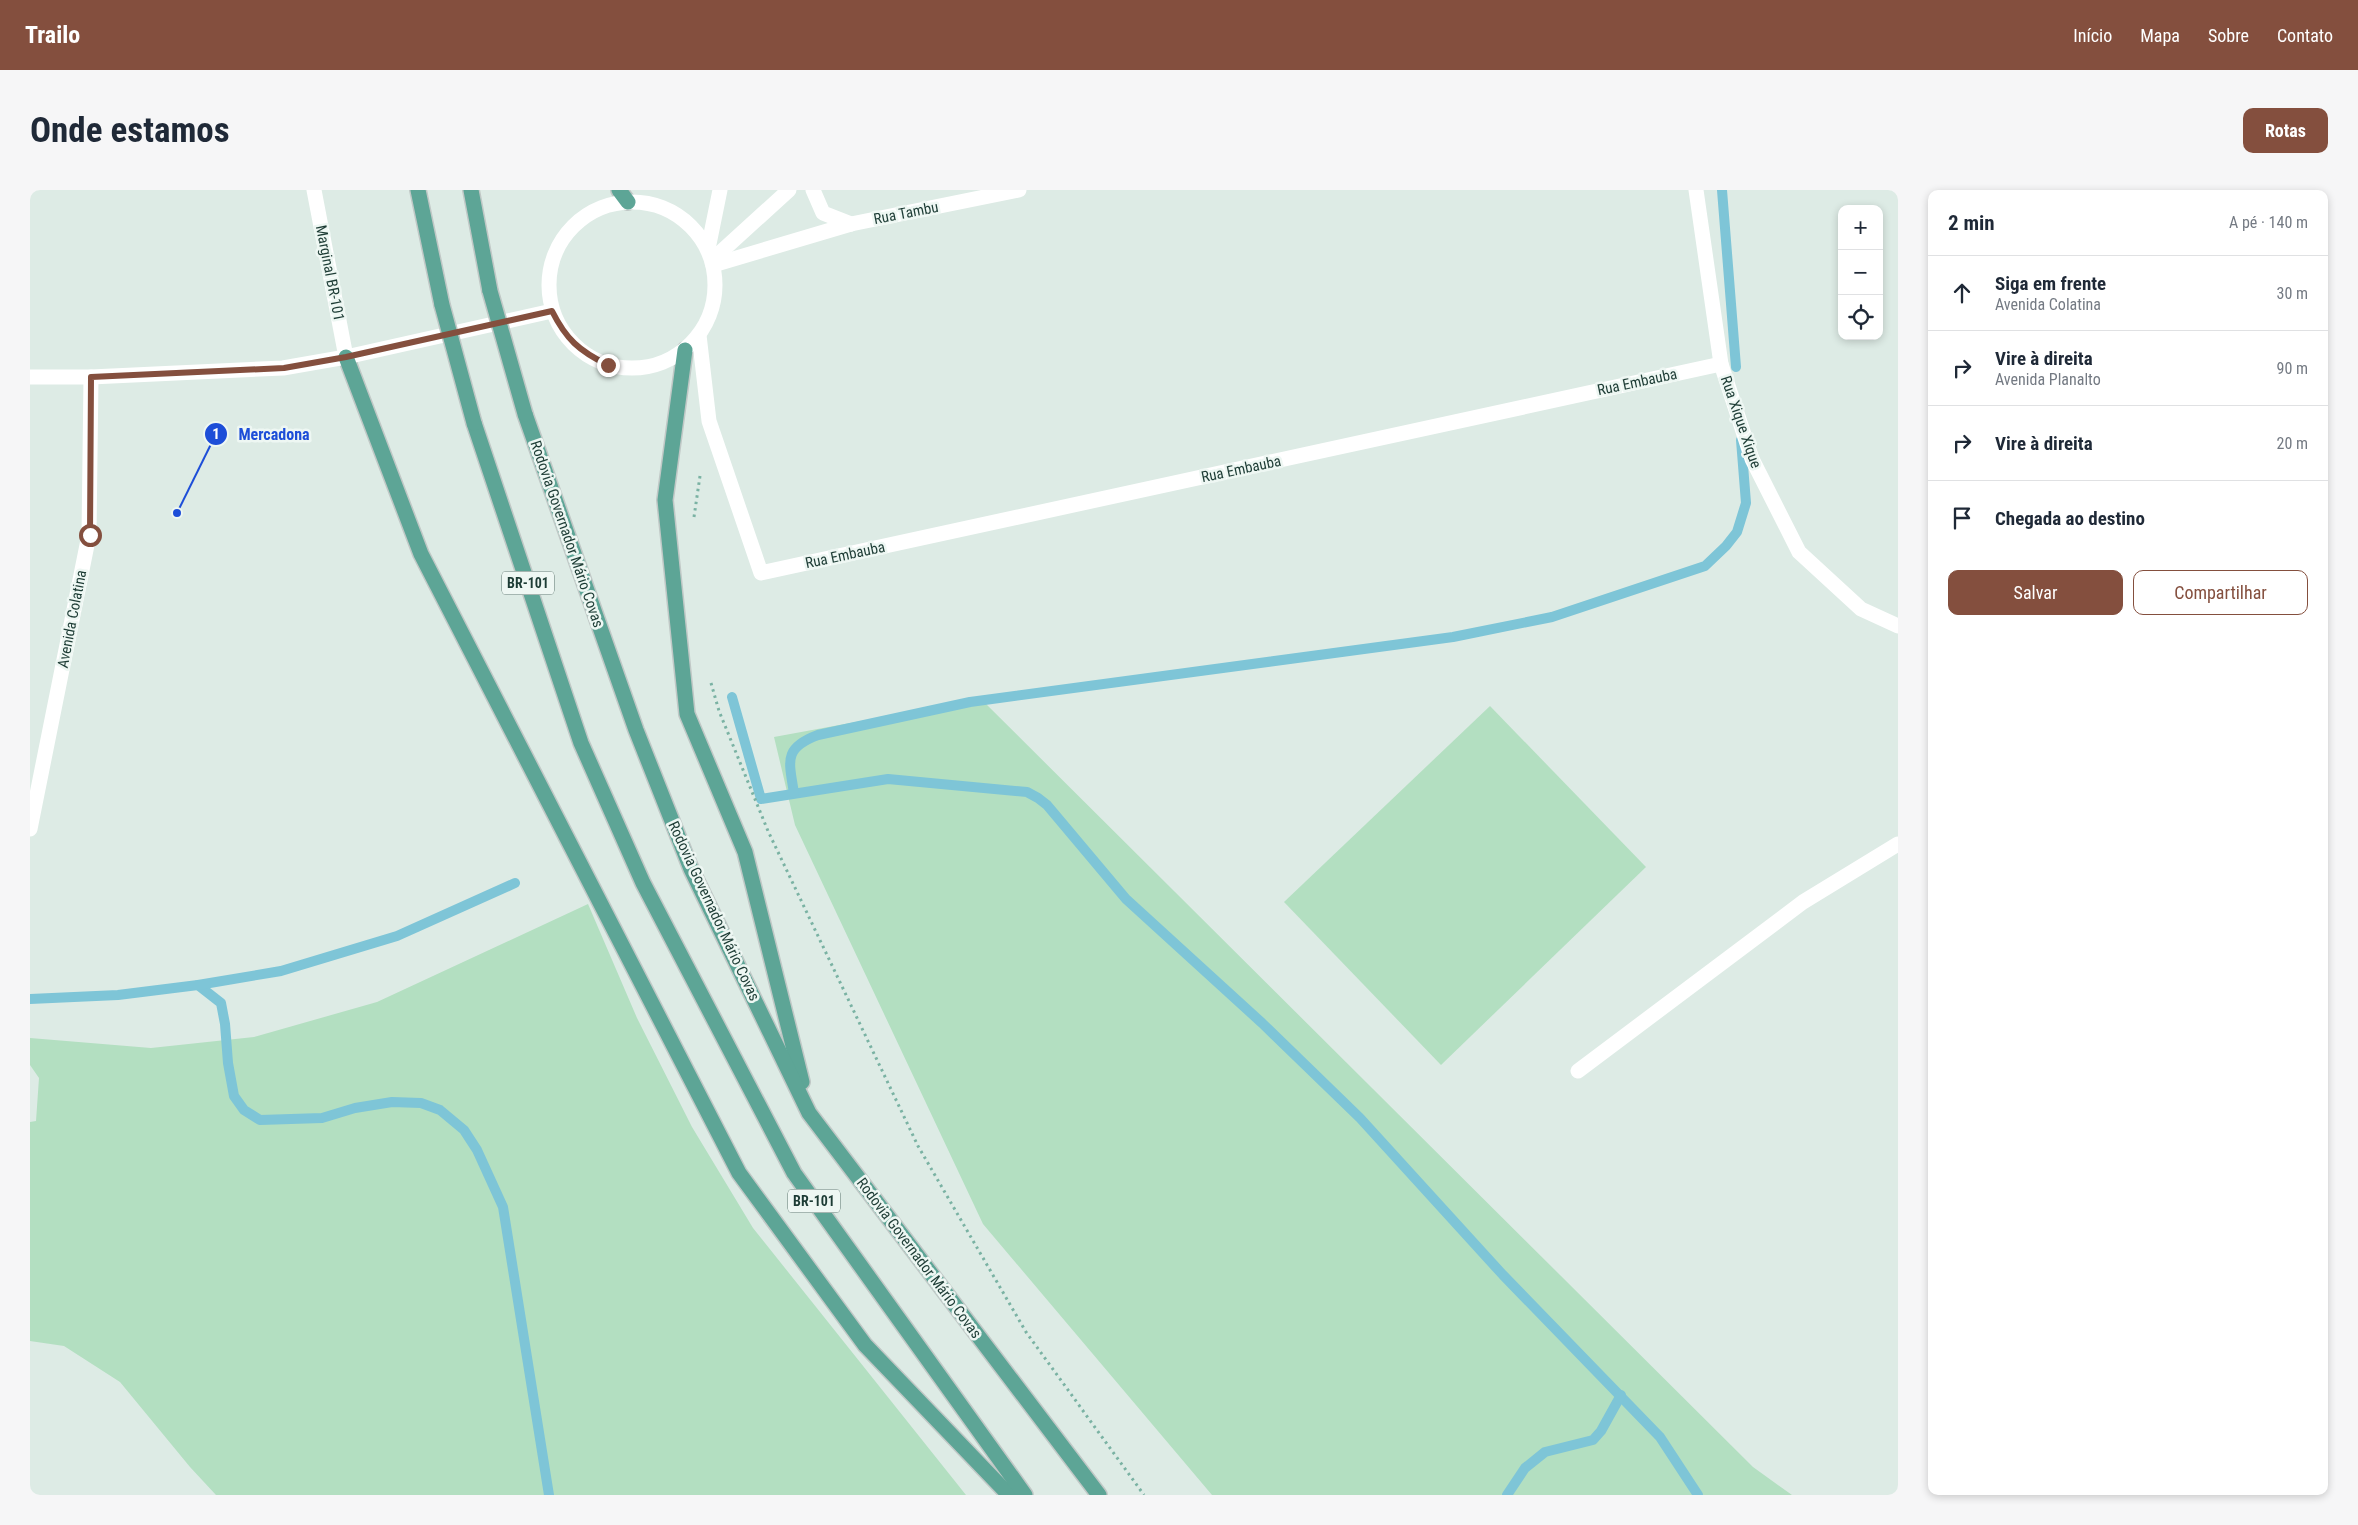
<!DOCTYPE html>
<html lang="pt">
<meta charset="utf-8">
<style>
:root{--surface:#fff;--page:#f6f6f7;--text:#1f2937;--muted:#747a83;--line:#e0e1e3;--accent:#844f3e}
body{margin:0;font-family:"Roboto Condensed",sans-serif;background:var(--page);color:var(--text)}
.controls{position:absolute;right:15px;top:15px;display:grid;overflow:hidden;border-radius:10px;box-shadow:0 2px 8px #0003}
.controls button{width:45px;height:45px;display:grid;place-items:center;padding:0;border:0;border-bottom:1px solid var(--line);background:var(--surface);color:var(--text);font:25px sans-serif}
.stop{position:absolute;width:15px;height:15px;margin:-11px;border:4px solid #844f3e;border-radius:50%;background:#fff}
.stop.end{background:#844f3e;border-color:#fff;box-shadow:0 1px 5px #0008}
.list{margin:0;padding:0;list-style:none}
h2{display:flex;justify-content:space-between;align-items:center;height:65px;margin:0;padding:0 20px;font-size:21px}
h2 small{font-size:16px;font-weight:400;color:var(--muted)}
.list li{display:grid;grid-template-columns:32px 1fr auto;gap:15px;align-items:center;box-sizing:border-box;height:75px;padding:0 20px;border-top:1px solid var(--line)}
.list b{display:block;font-size:19px;white-space:nowrap}
.list p{margin:0;font-size:16px;white-space:nowrap;color:var(--muted)}
.list em{font-size:16px;font-style:normal;color:var(--muted)}
.actions{display:flex;gap:10px;padding:15px 20px}
.actions a{flex:1;padding:11px 0;border:1px solid var(--accent);border-radius:10px;text-align:center;font-size:18px;color:var(--accent)}
.actions .main{background:var(--accent);color:#fff}
.icon{flex:none;width:28px;height:28px;fill:none;stroke:currentColor;stroke-width:2;stroke-linecap:round;stroke-linejoin:round}
.map{position:relative;flex:none;width:1868px;height:1305px;overflow:hidden;border-radius:10px}
header{display:flex;align-items:center;gap:30px;box-sizing:border-box;height:70px;padding:0 25px;background:var(--accent);color:#fff}
header strong{font-size:24px}
nav{display:flex;gap:28px;margin-inline-start:auto;font-size:18px}
.intro{display:flex;align-items:center;justify-content:space-between;box-sizing:border-box;height:120px;padding:0 30px}
h1{margin:0;font-size:35px}
.button{padding:12px 22px;border-radius:10px;background:var(--accent);color:#fff;font-size:18px;font-weight:700}
main{display:flex;gap:30px;padding:0 30px}
aside{flex:1;background:var(--surface);border-radius:10px;box-shadow:0 2px 8px #0003}
.map>svg:first-child{display:block}
.green{fill:#b3dfc1}
.lines{fill:none;stroke-linecap:round;stroke-linejoin:round}
.stream{stroke:#7ec5d7;stroke-width:10}
.primary-casing{stroke:#c0c8c6;stroke-width:18}
.path{stroke:#7ab2a3;stroke-width:3;stroke-dasharray:2.5 4;stroke-linecap:butt}
.service{stroke:#fff;stroke-width:15}
.minor{stroke:#fff;stroke-width:15}
.tertiary{stroke:#fff;stroke-width:15}
.primary{stroke:#5da596;stroke-width:15}
.primary-bridge-casing{stroke:#c0c8c6;stroke-width:18;stroke-linecap:butt}
.primary-bridge{stroke:#5da596;stroke-width:15}
.route{stroke:#844f3e;stroke-width:6}
.labels{text-anchor:middle;stroke-width:5;stroke-linejoin:round;paint-order:stroke}
.shield{fill:#eef7f3;stroke:#5c746e;stroke-width:1}
.shield-label{font-size:14px;font-weight:bold;fill:#1d3c35}
.street-label{font-size:15px;fill:#1d3c35;stroke:#eef7f3}
.leader{fill:none;stroke:#1d4ed8;stroke-width:2}
.callout-dot{fill:#1d4ed8;stroke:#eef7f3;stroke-width:2}
.mark-label{font-size:15px;text-anchor:middle;font-weight:bold;fill:#fff}
.callout-label{font-size:16px;text-anchor:middle;font-weight:bold;fill:#1d4ed8;stroke:#eef7f3;stroke-width:5;stroke-linejoin:round;paint-order:stroke}
</style>
<header>
<strong>Trailo</strong>
<nav><a>Início</a><a>Mapa</a><a>Sobre</a><a>Contato</a></nav>
</header>
<div class="intro"><h1>Onde estamos</h1><a class="button">Rotas</a></div>
<main>
<div class="map">
<svg width="1868" height="1305" viewBox="0 0 1868 1305">
<rect width="100%" height="100%" fill="#ddebe5"/>
<g class="green">
<path d="M951,509L1723,1277L1762,1305H1182L953,1034L765,635L744,547Z"/>
<path d="M1460,516L1616,677L1411,875L1254,712Z"/>
<path d="M558,714L607,828L662,937L723,1038L936,1305H186L160,1277L90,1192L34,1156L0,1151V932L6,931L9,888L0,875V848L121,858L224,847L347,812Z"/>
</g>
<g class="lines">
<g class="stream">
<path d="M1692,0L1706,177"/>
<path d="M702,507L731,609L858,589L997,602L1008,608L1017,615L1096,709L1232,833L1330,928L1473,1085L1630,1247L1668,1305"/>
<path d="M764,603C759,571 753,558 788,545L940,512L1423,447L1522,427L1675,376L1696,356L1707,342L1716,313L1711,250"/>
<path d="M168,795L191,813L195,834L198,873L204,906L214,920L230,930L292,928L325,918L362,912L391,913L410,920L434,940L447,960L473,1017L519,1305"/>
<path d="M0,809L88,805L168,795L251,781L367,746L485,693"/>
<path d="M1477,1305L1495,1278L1515,1262L1563,1250L1571,1241L1591,1205"/>
</g>
<defs>
<g id="primary">
<path d="M388,0L412,115"/>
<path d="M441,0L460,101"/>
<path d="M589,0L598,12"/>
<path d="M655,160L635,310L657,524L715,662L772,892"/>
<path d="M316,167L391,364L709,983L835,1155L979,1305"/>
<path d="M495,224L606,540L661,679L779,923L1069,1305"/>
<path d="M444,233L551,553L613,693L764,983L995,1305"/>
</g>
</defs>
<use href="#primary" class="primary-casing"/>
<g class="path">
<path d="M664,327L670,286"/>
<path d="M681,493L689,521L738,641L888,956L996,1142L1114,1305"/>
</g>
<path class="service" d="M1548,881L1773,712L1868,654"/>
<g class="minor">
<path d="M783,0L793,23L821,34"/>
<path d="M1666,0L1691,174L1722,269L1769,362L1831,419L1868,436"/>
<circle cx="602" cy="95" r="83"/>
<path d="M678,59L690,0"/>
<path d="M682,70L759,0"/>
<path d="M683,75L821,34L989,0"/>
<path d="M669,145L679,231L731,383L1691,174"/>
<path d="M0,639L59,345L61,187"/>
</g>
<g class="tertiary">
<path d="M284,0L316,167"/>
<path d="M0,187H61L253,178L316,167L522,121"/>
</g>
<use href="#primary" class="primary"/>
<defs>
<g id="primary-bridge">
<path d="M460,101L495,224"/>
<path d="M412,115L444,233"/>
</g>
</defs>
<use href="#primary-bridge" class="primary-bridge-casing"/>
<use href="#primary-bridge" class="primary-bridge"/>
</g>
<g class="lines">
<path class="route" d="M60,345L61,187L254,178L316,167L522,121C536,149 549,161 578,175"/>
</g>
<g class="labels">
<g class="shield">
<rect x="472" y="381.5" width="52" height="23" rx="4"/>
<rect x="758" y="999.5" width="52" height="23" rx="4"/>
</g>
<g class="shield-label">
<text x="498" y="398">BR-101</text>
<text x="784" y="1016">BR-101</text>
</g>
<g class="street-label">
<text transform="translate(876 23) rotate(-11)" y="5">Rua Tambu</text>
<text transform="translate(300 83) rotate(79)" y="5">Marginal BR-101</text>
<text transform="translate(1607 192) rotate(-12)" y="5">Rua Embauba</text>
<text transform="translate(1711 232) rotate(71)" y="5">Rua Xique Xique</text>
<text transform="translate(1211 279) rotate(-12)" y="5">Rua Embauba</text>
<text transform="translate(537 344) rotate(71)" y="5">Rodovia Governador Mário Covas</text>
<text transform="translate(815 365) rotate(-12)" y="5">Rua Embauba</text>
<text transform="translate(42 429) rotate(-79)" y="5">Avenida Colatina</text>
<text transform="translate(684 721) rotate(65)" y="5">Rodovia Governador Mário Covas</text>
<text transform="translate(889 1068) rotate(53)" y="5">Rodovia Governador Mário Covas</text>
</g>
</g>
<path class="leader" d="M147 323L186 244"/>
<g class="callout-dot">
<circle cx="147" cy="323" r="5"/>
<circle cx="186" cy="244" r="12"/>
</g>
<g class="mark-label">
<text x="186" y="249">1</text>
</g>
<g class="callout-label">
<text x="244" y="250">Mercadona</text>
</g>
</svg>
<div class="controls">
<button>+</button>
<button>−</button>
<button><svg class="icon" aria-label="locate" viewBox="0 0 24 24"><circle cx="12" cy="12" r="6"/><path d="M12 2v4M12 18v4M2 12h4M18 12h4"/></svg></button>
</div>
<div class="stop" style="left:60px;top:345px"></div>
<div class="stop end" style="left:578px;top:175px"></div>
</div>
<aside>
<h2>2 min<small>A pé · 140 m</small></h2>
<ul class="list">
<li><svg class="icon" aria-label="ahead" viewBox="0 0 24 24"><path d="M12 20V5M6 11l6-6 6 6"/></svg><div><b>Siga em frente</b><p>Avenida Colatina</p></div><em>30 m</em></li>
<li><svg class="icon" aria-label="right" viewBox="0 0 24 24"><path d="M7 20v-9h11M14 6l5 5-5 5"/></svg><div><b>Vire à direita</b><p>Avenida Planalto</p></div><em>90 m</em></li>
<li><svg class="icon" aria-label="right" viewBox="0 0 24 24"><path d="M7 20v-9h11M14 6l5 5-5 5"/></svg><div><b>Vire à direita</b></div><em>20 m</em></li>
<li><svg class="icon" aria-label="arrive" viewBox="0 0 24 24"><path d="M6 21V4h12l-3 4 3 4H6"/></svg><div><b>Chegada ao destino</b></div></li>
</ul>
<div class="actions"><a class="main">Salvar</a><a>Compartilhar</a></div>
</aside>
</main>
